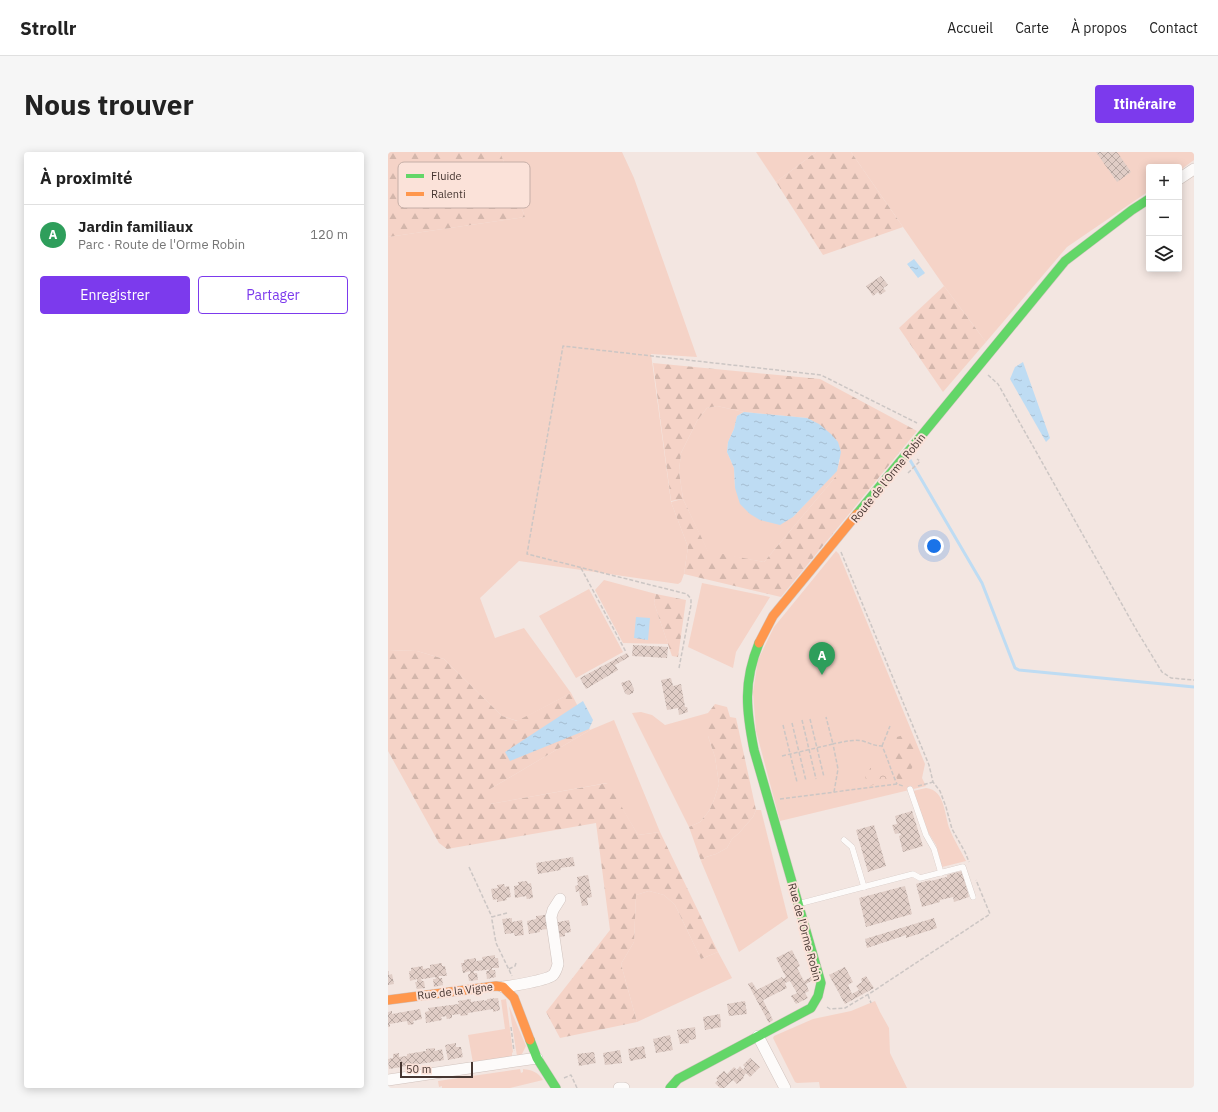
<!DOCTYPE html>
<html lang="fr">
<meta charset="utf-8">
<style>
:root{--surface:#fff;--page:#f6f6f6;--text:#222;--muted:#767676;--line:#e0e0e0;--accent:#7c3aed}
body{margin:0;font-family:"IBM Plex Sans",sans-serif;background:var(--page);color:var(--text)}
.controls{position:absolute;right:12px;top:12px;display:grid;overflow:hidden;border-radius:4px;box-shadow:0 2px 10px #0003}
.controls button{width:36px;height:36px;display:grid;place-items:center;padding:0;border:0;border-bottom:1px solid var(--line);background:var(--surface);color:var(--text);font:20px sans-serif}
.scale{position:absolute;left:12px;bottom:10px;width:73px;box-sizing:border-box;padding-left:4px;border:2px solid #463631;border-top:0;font-size:11px;line-height:14px;white-space:nowrap;color:#463631;-webkit-text-stroke:3px #fbe2d9;paint-order:stroke}
.you{position:absolute;left:546px;top:394px;width:14px;height:14px;margin:-10px;border:3px solid #fff;border-radius:50%;background:#1a73e8;box-shadow:0 0 0 6px #1a73e833}
.badge{display:grid;place-items:center;width:26px;height:26px;border-radius:50%;background:var(--accent);color:#fff;font-size:13px;font-weight:700}
.pin{position:absolute;translate:-50% -33px;filter:drop-shadow(0 1px 2px #0008)}
.pin::after{content:'';position:absolute;top:21px;width:14px;height:12px;background:inherit;clip-path:polygon(0 0,100% 0,50% 100%)}
.list{margin:0;padding:0;list-style:none}
h2{display:flex;justify-content:space-between;align-items:center;height:52px;margin:0;padding:0 16px;font-size:17px}
h2 small{font-size:13px;font-weight:400;color:var(--muted)}
.list li{display:grid;grid-template-columns:26px 1fr auto;gap:12px;align-items:center;box-sizing:border-box;height:60px;padding:0 16px;border-top:1px solid var(--line)}
.list b{display:block;font-size:15px;white-space:nowrap}
.list p{margin:0;font-size:13px;white-space:nowrap;color:var(--muted)}
.list em{font-size:13px;font-style:normal;color:var(--muted)}
.actions{display:flex;gap:8px;padding:12px 16px}
.actions a{flex:1;padding:9px 0;border:1px solid var(--accent);border-radius:4px;text-align:center;font-size:14px;color:var(--accent)}
.actions .main{background:var(--accent);color:#fff}
.icon{flex:none;width:22px;height:22px;fill:none;stroke:currentColor;stroke-width:2;stroke-linecap:round;stroke-linejoin:round}
.map{position:relative;flex:none;width:806px;height:936px;overflow:hidden;border-radius:4px}
header{display:flex;align-items:center;gap:24px;box-sizing:border-box;height:56px;padding:0 20px;background:var(--surface);border-bottom:1px solid var(--line)}
header strong{font-size:19px}
nav{display:flex;gap:22px;margin-inline-start:auto;font-size:14px}
.intro{display:flex;align-items:center;justify-content:space-between;box-sizing:border-box;height:96px;padding:0 24px}
h1{margin:0;font-size:28px}
.button{padding:10px 18px;border-radius:4px;background:var(--accent);color:#fff;font-size:14px;font-weight:700}
main{display:flex;gap:24px;padding:0 24px}
aside{flex:1;background:var(--surface);border-radius:4px;box-shadow:0 2px 10px #0003}
.map>svg:first-child{display:block}
.green{fill:#f5d3c7}
.forest{fill:url(#forest-firs);fill-rule:evenodd}
.park{fill:url(#park-crowns)}
.water{fill:url(#water-ripples)}
.lines{fill:none;stroke-linecap:round;stroke-linejoin:round}
.stream{stroke:#bedcf3;stroke-width:3}
.building{fill:url(#building-cross-hatch)}
.lane-casing{stroke:#d0c3be;stroke-width:6}
.street-casing{stroke:#d0c3be;stroke-width:12}
.fast-casing{stroke:#d0c3be;stroke-width:10}
.slow-casing{stroke:#d0c3be;stroke-width:10}
.path{stroke:#ccc6c4;stroke-width:1.5;stroke-dasharray:4 2;stroke-linecap:butt}
.lane{stroke:#fdfbfa;stroke-width:5.5}
.street{stroke:#fdfbfa;stroke-width:11}
.fast{stroke:#63d668;stroke-width:9}
.slow{stroke:#ff974d;stroke-width:9}
.labels{text-anchor:middle;stroke-width:4;stroke-linejoin:round;paint-order:stroke}
.street-label{font-size:11px;fill:#463631;stroke:#fbe2d9}
.key{fill:#fbe2d9;stroke:#c5aea7;stroke-width:1}
.key-label{font-size:11px;fill:#463631}
</style>
<header>
<strong>Strollr</strong>
<nav><a>Accueil</a><a>Carte</a><a>À propos</a><a>Contact</a></nav>
</header>
<div class="intro"><h1>Nous trouver</h1><a class="button">Itinéraire</a></div>
<main>
<aside>
<h2>À proximité<small></small></h2>
<ul class="list">
<li><span class="badge" style="background:#2e9e5b">A</span><div><b>Jardin familiaux</b><p>Parc · Route de l'Orme Robin</p></div><em>120 m</em></li>
</ul>
<div class="actions"><a class="main">Enregistrer</a><a>Partager</a></div>
</aside>
<div class="map">
<svg width="806" height="936" viewBox="0 0 806 936">
<defs>
<pattern id="forest-firs" width="22" height="20" patternUnits="userSpaceOnUse"><rect width="22" height="20" fill="#f5d3c7"/><path d="M5 1l3.5 6h-7zM16 11l3.5 6h-7z" fill="#d3b6ab"/></pattern>
<pattern id="park-crowns" width="20" height="18" patternUnits="userSpaceOnUse"><rect width="20" height="18" fill="#f5d3c7"/><path d="M2 6a3 3 0 1 1 6 0M12 15a3 3 0 1 1 6 0" fill="none" stroke="#d3b6ab"/></pattern>
<pattern id="water-ripples" width="26" height="14" patternUnits="userSpaceOnUse"><rect width="26" height="14" fill="#bedcf3"/><path d="M2 4q2-2 4 0t4 0M15 11q2-2 4 0t4 0" fill="none" stroke="#a5bdd1"/></pattern>
<pattern id="building-cross-hatch" width="8" height="8" patternUnits="userSpaceOnUse"><rect width="8" height="8" fill="#e0cdc6"/><path d="M0 0l8 8M0 8l8-8" fill="none" stroke="#b7a7a1"/></pattern>
</defs>
<rect width="100%" height="100%" fill="#f3e6e1"/>
<g class="green">
<path d="M112,0H234L246,26L309,205L263,202L283,350L300,395L296,422L293,430L290,432L131,409L92,446L107,486L136,476L183,541L130,569L114,564L56,507L29,499L0,498V85L137,65Z"/>
<path d="M368,0H428L388,30Z"/>
<path d="M463,0H806V8L791,19V15H761V39L679,95L598,190L556,134Z"/>
<path d="M329,254L356,260L349,264L346,277L340,290L339,300L346,316L347,336L405,365L449,318V323L376,410L320,400L295,347L291,319L293,301L309,269L319,256Z"/>
<path d="M448,399L451,402L537,612L534,626L538,634L392,669L368,579L365,540L370,508L386,475Z"/>
<path d="M216,428L268,442L266,451L280,492L235,491L207,438Z"/>
<path d="M314,431L382,445L348,500L345,516L300,495Z"/>
<path d="M201,437L235,500L188,526L151,464Z"/>
<path d="M253,560L264,563L277,573L320,561V584L327,605L331,632L326,648L321,659L312,670L301,675L244,561Z"/>
<path d="M226,568L272,680L250,683L219,631L102,652V637L202,578Z"/>
<path d="M538,636C558,638 556,664 562,678C566,688 573,699 578,709L554,715L548,693L540,680L525,639Z"/>
<path d="M368,658H373L400,766L351,800L313,709L318,705L328,702L339,696L344,687L351,681L365,665Z"/>
<path d="M261,739L276,743L287,753L313,807L330,800L344,826L249,870L233,812L246,790L248,743Z"/>
<path d="M118,847L125,900L124,901V905L85,911L80,883L117,877L113,848Z"/>
<path d="M487,849L492,860L501,876L502,901L519,936H432L431,930L409,931L407,930L385,886L386,884L425,867L463,859Z"/>
<path d="M121,854L138,894L134,902L129,904Z"/>
<path d="M132,917L133,921L135,920V917C144,918 150,920 155,928L122,936H54V934L51,935L50,929Z"/>
</g>
<g class="forest">
<path d="M0,0H112L137,65L0,85Z"/>
<path d="M428,0H463L515,75L435,103L388,30Z"/>
<path d="M556,134L598,190L555,240L511,176Z"/>
<path d="M265,211L432,227L529,279L393,445L296,422L300,395L283,350L294,347L283,349ZM329,254L356,260L419,266L452,308L449,318V323L376,410L320,399L295,347L291,319L293,301L309,269L319,256Z"/>
<path d="M268,442L298,448L290,505L284,504L266,451Z"/>
<path d="M0,498L29,499L56,507L114,564L129,569L183,541L202,578L102,637V652L220,631L250,683L272,680L330,800L313,807L287,753L276,743L261,739L248,743L246,790L233,812L249,870L172,886L158,860L222,778L208,671L59,697L51,691L0,599Z"/>
<path d="M327,552L339,555L342,565L348,566L368,658L365,665L351,681L344,687L339,696L328,702L318,705L313,709L301,675L312,670L321,659L326,648L331,632L327,605L320,584V561Z"/>
<path d="M518,582L526,593L525,614L517,628L509,627L504,613L509,585Z"/>
</g>
<path class="park" d="M480,615L504,625L505,630L479,634C478,627 475,619 480,615Z"/>
<g class="water">
<path d="M526,107L537,121L530,126L519,112Z"/>
<path d="M635,210L662,286L658,290L622,227L627,215Z"/>
<path d="M356,260L419,266L431,272L443,282L450,290L453,300L449,319L405,365L392,373L372,368L362,362L352,352L347,336L346,316L339,300L340,290L346,277L349,264Z"/>
<path d="M248,465L262,466L260,488L246,486Z"/>
<path d="M195,549L205,568L201,577L122,609L117,600Z"/>
</g>
<g class="lines">
<path class="stream" d="M522,308L594,431L627,516L631,518L806,535"/>
</g>
<g class="building">
<path d="M708,0H729L743,20L729,30Z"/>
<path d="M493,124L500,133L495,136L498,139L492,143L490,140L485,144L478,134Z"/>
<path d="M245,493L280,495L279,506L244,504Z"/>
<path d="M239,501L241,505L227,513L230,518L198,537L192,526Z"/>
<path d="M283,526L285,534L293,532L297,555H299L300,560L291,563L290,556L279,558L273,528Z"/>
<path d="M242,528L246,537L245,541L240,543L237,541L233,531Z"/>
<path d="M524,659L535,694L515,700L511,684L513,683L512,681L507,682L504,673L509,672L507,664Z"/>
<path d="M486,673L498,714L480,720L468,678Z"/>
<path d="M185,705L187,714L172,716L173,718L150,722L148,711Z"/>
<path d="M574,719L581,745L566,750L565,745L552,748V750L534,755L528,732L542,728L543,729L554,726L559,725V723Z"/>
<path d="M200,723L204,745L199,746L200,753L194,754L191,739L188,740L187,734L190,733L189,725Z"/>
<path d="M139,729L140,732L143,731L145,746L139,747L138,744L127,746L126,734L131,733L130,730Z"/>
<path d="M116,732L117,735L121,734L123,745L118,746L119,748L109,750V747L105,748L103,737L110,736L109,733Z"/>
<path d="M517,734L524,762L478,775L471,746Z"/>
<path d="M157,763L159,777L152,778V780L141,782L139,769L148,767V764Z"/>
<path d="M124,766V770L134,768L136,783L127,784L126,781L117,782L114,767Z"/>
<path d="M546,766L549,776L518,786V783L479,796L477,787Z"/>
<path d="M181,768L183,780L177,781V784L172,785V782H167L165,771Z"/>
<path d="M404,798L412,814L409,816L416,829L423,825L425,828L418,832L421,839L417,841L420,846L408,852L403,844L409,841L402,829L397,831L399,836L375,848L385,868L381,871L360,832L364,830L369,838L394,825L395,827L398,825L388,806Z"/>
<path d="M107,803V806H110L111,816H104V818H107L108,825L99,827L98,819H101L100,817L99,818L86,819V821H89L90,828L81,829L80,822H82V819L75,821L73,811H76V808L88,806V809L95,808L94,805Z"/>
<path d="M54,811V814H57L59,824H51V826H54L55,833L46,835L45,827H48L47,825L35,827H33L34,829H36L37,836L29,837L27,830H29V827L22,829L21,819H23V816L35,814V817L42,816V813Z"/>
<path d="M457,815L465,830L460,833L464,842L471,838L468,834L474,830L473,827L478,824L486,836L457,852L441,823Z"/>
<path d="M0,819H1V823L4,822L6,832L0,833Z"/>
<path d="M110,846L112,858L105,860V857L80,861V863L73,864L72,862L64,863V866L59,867L58,864L53,865L54,868L38,871L37,860L41,859L40,856L71,852L70,849L83,847V850L96,848V849L99,848V847Z"/>
<path d="M357,849L359,862L341,864L339,852Z"/>
<path d="M32,857L34,867L25,869L26,872L20,873L19,869L2,872V875H0V860L4,859V862Z"/>
<path d="M332,862L333,875L317,878L315,865Z"/>
<path d="M307,875L308,887L301,888V891L292,892L289,878Z"/>
<path d="M282,883L285,898L268,901L265,887Z"/>
<path d="M68,891V895H73L75,905L60,908L57,893Z"/>
<path d="M256,894L258,906L242,909L240,897Z"/>
<path d="M47,896V899L54,897L56,908L1,917L0,907L5,906V902L11,901V905L19,904V902L38,899V897Z"/>
<path d="M232,898L234,911L217,913L215,901Z"/>
<path d="M206,900L208,911L191,914L189,902Z"/>
<path d="M362,906L372,915L362,925L358,921L355,925L356,926L349,932L345,928L336,936H332L327,931L330,928L328,926L336,919L339,922L346,915L349,918L352,914L355,918L357,915L355,913Z"/>
</g>
<g class="lines">
<defs>
<g id="lane">
<path d="M522,637L538,683L546,697L553,721"/>
<path d="M456,688L464,695L476,735"/>
<path d="M410,752L525,722L532,726L575,715L585,745"/>
</g>
<g id="street">
<path d="M791,27L806,17"/>
<path d="M115,835C124,834 160,828 165,823C168,820 169,816 170,812L163,765L165,758L172,747"/>
<path d="M370,884L397,936"/>
<path d="M0,928L149,906"/>
<path d="M231,936H236"/>
</g>
<g id="fast">
<path d="M469,362L677,109L744,58L761,47"/>
<path d="M142,888L149,906L168,936"/>
<path d="M282,936L290,927L423,856L430,844L433,831L366,598C358,558 355,530 371,491"/>
</g>
<g id="slow">
<path d="M371,491L385,464L469,362"/>
<path d="M0,848L108,834L115,835L126,846L142,888"/>
</g>
</defs>
<use href="#lane" class="lane-casing"/>
<use href="#street" class="street-casing"/>
<use href="#fast" class="fast-casing"/>
<use href="#slow" class="slow-casing"/>
<g class="path">
<path d="M600,223L610,232L749,479L774,520L783,526L806,528"/>
<path d="M520,321L532,309L529,307"/>
<path d="M453,400L541,613L545,630L552,639L558,655L564,677L577,700L581,710"/>
<path d="M193,416L238,500"/>
<path d="M291,516L303,453V447L299,442L139,402L175,194L433,223L529,271"/>
<path d="M422,567L436,625"/>
<path d="M414,568L428,627"/>
<path d="M404,571L418,629"/>
<path d="M395,573L409,630"/>
<path d="M494,594L502,574"/>
<path d="M394,604L445,592L438,565"/>
<path d="M530,634L545,630"/>
<path d="M446,640L450,617L445,592C455,590 464,587 475,589C482,591 486,594 494,594C500,607 503,619 509,632"/>
<path d="M392,647L509,632L515,634"/>
<path d="M81,715L104,765"/>
<path d="M119,761L104,765V768L108,791L124,824"/>
<path d="M121,817L127,814L128,811"/>
<path d="M480,843L483,851"/>
<path d="M439,855L442,857L457,856L484,840L602,762L588,728"/>
<path d="M123,875L126,899"/>
<path d="M176,926L183,923L189,936"/>
</g>
<use href="#lane" class="lane"/>
<use href="#street" class="street"/>
<use href="#fast" class="fast"/>
<use href="#slow" class="slow"/>
</g>
<g class="labels">
<g class="street-label">
<text transform="translate(500 326) rotate(-51)" y="4">Route de l'Orme Robin</text>
<text transform="translate(417 780) rotate(75)" y="4">Rue de l'Orme Robin</text>
<text transform="translate(67 839) rotate(-7)" y="4">Rue de la Vigne</text>
</g>
</g>
<rect x="10" y="10" width="132" height="46" rx="6" class="key"/>
<rect x="18" y="22" width="18" height="4" fill="#63d668"/>
<rect x="18" y="40" width="18" height="4" fill="#ff974d"/>
<g class="key-label">
<text x="43" y="28">Fluide</text>
<text x="43" y="46">Ralenti</text>
</g>
</svg>
<div class="controls">
<button>+</button>
<button>−</button>
<button><svg class="icon" aria-label="layers" viewBox="0 0 24 24"><path d="M12 4l9 5-9 5-9-5zM3 14l9 5 9-5"/></svg></button>
</div>
<div class="scale">50 m</div>
<div class="you"></div>
<div class="pin badge" style="left:434px;top:523px;background:#2e9e5b">A</div>
</div>
</main>
